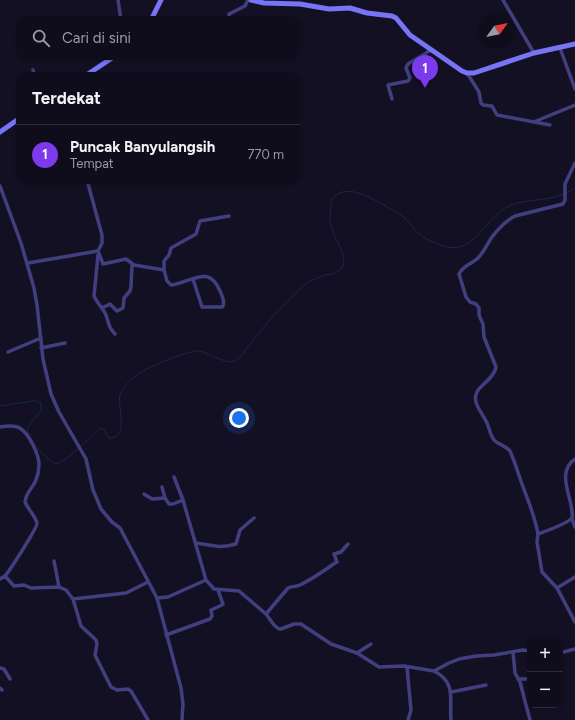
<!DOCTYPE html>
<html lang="id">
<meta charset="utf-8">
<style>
:root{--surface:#0f0c1b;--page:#1d1a28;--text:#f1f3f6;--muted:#9b9ba3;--line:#2f2c3a;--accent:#7c3aed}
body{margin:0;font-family:Figtree,sans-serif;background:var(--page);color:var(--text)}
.controls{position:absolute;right:12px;bottom:12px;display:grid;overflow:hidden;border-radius:8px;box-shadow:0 1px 3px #0004}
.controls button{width:36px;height:36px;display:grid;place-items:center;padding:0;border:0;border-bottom:1px solid var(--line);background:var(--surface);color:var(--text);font:20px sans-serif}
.compass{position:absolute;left:479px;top:12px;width:36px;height:36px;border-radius:50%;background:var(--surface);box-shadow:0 1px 3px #0004;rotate:57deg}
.you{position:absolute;left:239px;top:418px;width:14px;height:14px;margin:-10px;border:3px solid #fff;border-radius:50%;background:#1a73e8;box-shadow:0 0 0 6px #1a73e833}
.badge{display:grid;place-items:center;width:26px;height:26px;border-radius:50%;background:var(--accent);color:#fff;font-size:13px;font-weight:700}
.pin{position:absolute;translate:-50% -33px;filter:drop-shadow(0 1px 2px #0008)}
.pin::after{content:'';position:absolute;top:21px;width:14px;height:12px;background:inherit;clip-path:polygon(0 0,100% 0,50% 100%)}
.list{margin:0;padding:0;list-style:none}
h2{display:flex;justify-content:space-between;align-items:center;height:52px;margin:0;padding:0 16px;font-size:17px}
h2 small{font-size:13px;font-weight:400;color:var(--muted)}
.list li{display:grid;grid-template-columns:26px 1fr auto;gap:12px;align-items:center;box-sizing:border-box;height:60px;padding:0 16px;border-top:1px solid var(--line)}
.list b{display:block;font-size:15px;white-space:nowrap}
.list p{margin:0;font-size:13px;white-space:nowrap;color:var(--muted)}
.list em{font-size:13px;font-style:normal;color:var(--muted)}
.icon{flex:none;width:22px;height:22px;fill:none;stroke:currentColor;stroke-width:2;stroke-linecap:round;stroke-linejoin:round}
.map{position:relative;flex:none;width:575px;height:720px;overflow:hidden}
.search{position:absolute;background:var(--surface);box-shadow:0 1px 3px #0004;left:16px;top:16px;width:284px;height:44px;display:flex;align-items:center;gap:10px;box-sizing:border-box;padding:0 14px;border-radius:12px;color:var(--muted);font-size:15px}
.panel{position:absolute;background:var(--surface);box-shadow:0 1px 3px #0004;left:16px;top:72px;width:284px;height:112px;border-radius:12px}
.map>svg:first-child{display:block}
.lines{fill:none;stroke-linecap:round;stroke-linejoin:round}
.stream{stroke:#14294a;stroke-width:1}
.street{stroke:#413f7f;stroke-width:3.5}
.secondary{stroke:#7774f5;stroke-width:5}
</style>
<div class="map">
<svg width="575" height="720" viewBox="0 0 575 720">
<rect width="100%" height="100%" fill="#141024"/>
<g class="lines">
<g class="stream">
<path d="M566,193L575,188"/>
<path d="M0,406L33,401H37L41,403V410C38,416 30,421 28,428C25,437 47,460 55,464C68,462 89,437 99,429H104L109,438C130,438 117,407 120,395C123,387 130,380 137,375C145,368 189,350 199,351C208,352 226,365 234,361C240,359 244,352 248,347C264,325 282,306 302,287C308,281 317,278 325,275C331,274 336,274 341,269C350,259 335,241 332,229C329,221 330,214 331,206C331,202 331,199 334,197C348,182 376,201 389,208C393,210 397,212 401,215C409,221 414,231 422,236C428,241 436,243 443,246C472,255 483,224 502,210C520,197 544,203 563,194"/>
</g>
<g class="street">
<path d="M118,0L121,20"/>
<path d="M503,0L534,53"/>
<path d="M229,20V14L245,6L248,0"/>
<path d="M560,48L575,89"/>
<path d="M255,56L256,58"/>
<path d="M33,70L35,76"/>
<path d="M467,73L479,92L481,103L483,105L492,106L497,115L550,125"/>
<path d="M392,99L388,85L408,81L410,78L406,68L408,64L431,50"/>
<path d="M536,121L575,105"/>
<path d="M87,180L102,235V243L98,251"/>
<path d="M0,186L21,243L34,288L37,305L43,359L51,394L59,412L86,459L93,490L101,509L112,522L120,528L157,598L181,688L183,704L182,720"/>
<path d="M98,255L94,296C97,303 102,307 105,313C110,322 106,325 115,334"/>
<path d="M28,263L98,251L103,264L126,259L134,265L164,270V261L169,255L171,248L196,234L200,221L229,216"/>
<path d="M164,270L167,281L171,285C192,282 209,264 220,291C222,296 225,300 223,306L222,307H202L193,279"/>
<path d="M102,308L110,304L117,311L123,308L124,298L130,291L131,287L132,265"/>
<path d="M41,348L65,343"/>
<path d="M8,352L41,338"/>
<path d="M0,427C6,426 16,425 21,429C29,434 39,455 39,464C39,469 38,475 36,480C33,488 26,492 25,502C28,509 35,516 37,523C38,527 10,570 5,576"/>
<path d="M575,459C554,473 575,501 572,518C567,524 546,531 538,534L537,542L542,572L557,588L575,622"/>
<path d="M174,477L183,500L206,580"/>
<path d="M162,487L165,498L169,504H173L183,500"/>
<path d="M144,494L152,499L165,498"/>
<path d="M572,519L575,527"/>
<path d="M538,534C535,516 528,501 522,484C518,473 515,462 510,451C506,446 500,445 495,441C490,436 490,430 487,423C483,413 469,401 479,389C484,383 495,376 496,367L484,337L483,324L479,315V308L476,304L470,302L466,297L459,274C463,265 472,264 478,258C484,252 487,244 492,237C498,229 506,221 515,216L563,204L565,200V184L575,163"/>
<path d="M196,543C211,545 220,549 236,544L240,530L254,518"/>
<path d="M54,561L59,587"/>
<path d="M0,579L5,576L14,586L24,585L31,588L59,587L66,590L73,599L126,593L148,582"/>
<path d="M557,588L575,577"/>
<path d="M157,598L168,597L206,580L214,589L239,591L266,614L274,625L279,629H281L294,624H301L331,644L357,653L379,667L404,666L434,671L449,663L459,659L476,656L494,655L523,650L530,651"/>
<path d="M73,599L81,626L96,640L97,644L95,655L111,687L117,690L128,689L131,691L148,720"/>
<path d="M266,614L288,588C292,586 296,587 300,585C312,579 324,571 335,563L337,562L334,554L341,552L348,544"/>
<path d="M166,635L210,619L212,616L211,610L220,606L223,604L218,590"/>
<path d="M513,652L515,673L520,682L530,720"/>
<path d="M357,653L371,644"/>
<path d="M560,653L575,649"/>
<path d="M407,667L411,710L408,720"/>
<path d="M0,668L4,669L10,679"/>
<path d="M434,671C457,683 449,699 451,720"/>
<path d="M518,679H530"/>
<path d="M0,688L2,690"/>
<path d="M451,692L486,685"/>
</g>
<g class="secondary">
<path d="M251,0L264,3L300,4L329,9L350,8L367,13L392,16L396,18L410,35L462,71L467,73H474L534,53L575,44"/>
<path d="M151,20L161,0"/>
<path d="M85,76L115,56"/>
<path d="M0,132L20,118"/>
</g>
</g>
</svg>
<div class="controls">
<button>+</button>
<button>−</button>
</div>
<svg class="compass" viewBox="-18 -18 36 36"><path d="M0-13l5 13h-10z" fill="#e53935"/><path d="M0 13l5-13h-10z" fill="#9b9ba3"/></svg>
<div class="you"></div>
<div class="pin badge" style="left:425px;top:88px">1</div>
<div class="search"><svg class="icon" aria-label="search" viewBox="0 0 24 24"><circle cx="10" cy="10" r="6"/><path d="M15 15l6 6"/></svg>Cari di sini</div>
<section class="panel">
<h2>Terdekat<small></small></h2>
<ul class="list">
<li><span class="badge">1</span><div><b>Puncak Banyulangsih</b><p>Tempat</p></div><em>770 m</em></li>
</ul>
</section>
</div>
